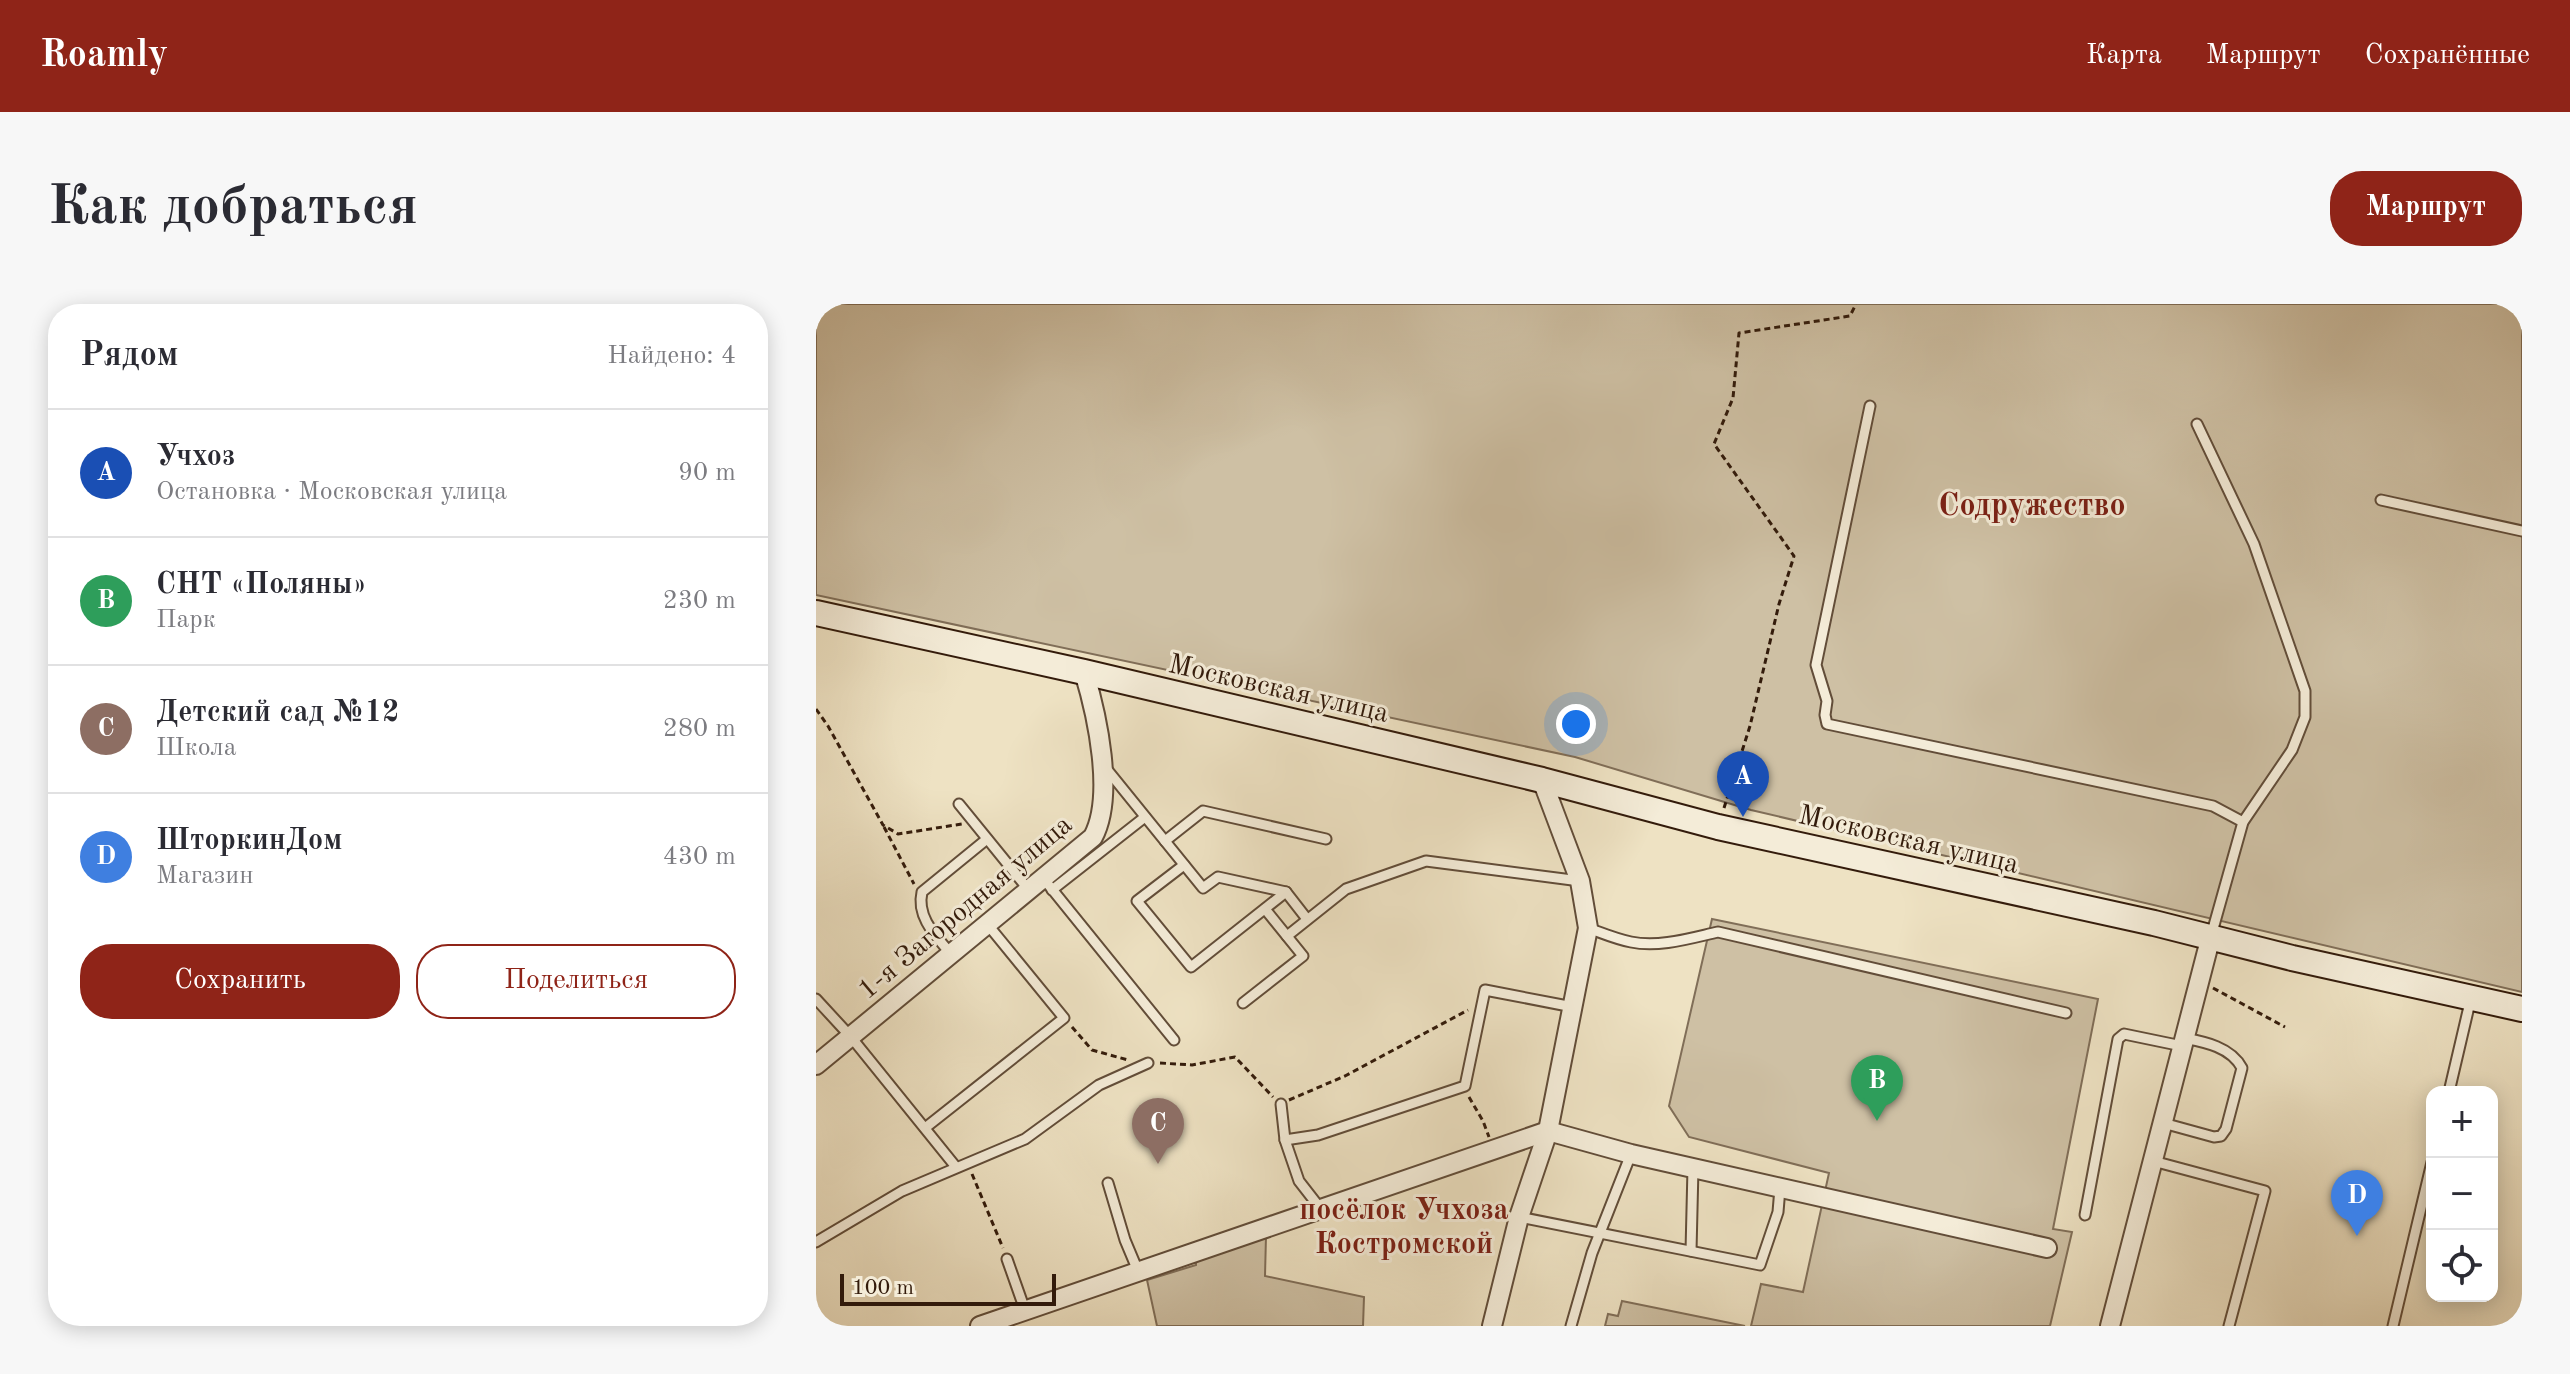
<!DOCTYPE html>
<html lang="ru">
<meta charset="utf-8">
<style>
:root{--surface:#fff;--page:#f7f7f7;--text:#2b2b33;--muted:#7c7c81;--line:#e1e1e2;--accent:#8f2418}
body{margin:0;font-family:"Old Standard TT",serif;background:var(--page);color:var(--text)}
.controls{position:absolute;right:24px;bottom:24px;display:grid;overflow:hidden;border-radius:16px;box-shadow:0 4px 20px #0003}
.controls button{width:72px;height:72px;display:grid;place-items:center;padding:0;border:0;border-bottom:2px solid var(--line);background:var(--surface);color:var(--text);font:40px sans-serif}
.scale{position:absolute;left:24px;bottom:20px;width:216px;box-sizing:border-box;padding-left:8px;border:4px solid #331b0b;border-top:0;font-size:22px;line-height:28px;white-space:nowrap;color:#331b0b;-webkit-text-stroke:6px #f4ecd8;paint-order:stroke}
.you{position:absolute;left:760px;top:420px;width:28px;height:28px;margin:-20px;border:6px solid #fff;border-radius:50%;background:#1a73e8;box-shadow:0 0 0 12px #1a73e833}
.badge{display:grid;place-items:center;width:52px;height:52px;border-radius:50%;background:var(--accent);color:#fff;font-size:26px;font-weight:700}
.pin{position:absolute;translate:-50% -66px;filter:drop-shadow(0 2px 4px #0008)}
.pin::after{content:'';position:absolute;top:42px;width:28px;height:24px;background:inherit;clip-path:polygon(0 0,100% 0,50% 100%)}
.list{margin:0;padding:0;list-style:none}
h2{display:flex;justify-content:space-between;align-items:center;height:104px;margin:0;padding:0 32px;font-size:34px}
h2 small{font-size:26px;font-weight:400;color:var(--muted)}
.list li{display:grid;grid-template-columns:52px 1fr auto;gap:24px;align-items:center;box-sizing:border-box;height:128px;padding:0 32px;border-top:2px solid var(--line)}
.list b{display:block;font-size:30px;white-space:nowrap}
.list p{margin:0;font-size:26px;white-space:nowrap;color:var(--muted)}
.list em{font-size:26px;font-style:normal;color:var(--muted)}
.actions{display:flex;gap:16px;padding:24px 32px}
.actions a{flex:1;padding:18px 0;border:2px solid var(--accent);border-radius:32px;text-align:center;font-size:28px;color:var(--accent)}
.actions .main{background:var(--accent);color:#fff}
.icon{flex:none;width:44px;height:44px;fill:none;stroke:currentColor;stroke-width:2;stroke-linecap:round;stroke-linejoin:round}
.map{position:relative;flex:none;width:1706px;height:1022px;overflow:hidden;border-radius:32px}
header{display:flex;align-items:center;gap:48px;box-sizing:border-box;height:112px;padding:0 40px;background:var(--accent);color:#fff}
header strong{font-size:38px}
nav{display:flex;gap:44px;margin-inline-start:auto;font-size:28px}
.intro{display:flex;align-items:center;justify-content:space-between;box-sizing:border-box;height:192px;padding:0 48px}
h1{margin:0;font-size:56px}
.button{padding:20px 36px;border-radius:32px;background:var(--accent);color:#fff;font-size:28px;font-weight:700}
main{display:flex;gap:48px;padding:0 48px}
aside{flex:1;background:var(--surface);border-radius:32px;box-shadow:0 4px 20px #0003}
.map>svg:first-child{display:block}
.green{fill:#cec0a4;stroke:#806e58;stroke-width:2}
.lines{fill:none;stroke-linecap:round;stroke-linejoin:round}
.lane-casing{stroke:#624d39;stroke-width:13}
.street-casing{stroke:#624d39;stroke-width:22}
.secondary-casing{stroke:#331b0b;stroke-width:28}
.path{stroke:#331b0b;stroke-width:3;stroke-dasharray:6 4;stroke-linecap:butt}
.lane{stroke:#f4ecd8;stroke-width:9}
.street{stroke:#f4ecd8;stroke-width:18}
.secondary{stroke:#f4ecd8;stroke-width:24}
.labels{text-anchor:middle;stroke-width:6;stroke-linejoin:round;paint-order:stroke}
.street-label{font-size:28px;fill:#331b0b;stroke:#f4ecd8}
.neighbourhood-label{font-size:30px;font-weight:bold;fill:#7a1f14;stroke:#f4ecd8}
.quarter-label{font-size:32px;font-weight:bold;fill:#7a1f14;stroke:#f4ecd8}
</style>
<header>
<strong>Roamly</strong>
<nav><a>Карта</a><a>Маршрут</a><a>Сохранённые</a></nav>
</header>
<div class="intro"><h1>Как добраться</h1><a class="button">Маршрут</a></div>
<main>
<aside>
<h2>Рядом<small>Найдено: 4</small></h2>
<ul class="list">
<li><span class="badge" style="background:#1a4fb4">A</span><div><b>Учхоз</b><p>Остановка · Московская улица</p></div><em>90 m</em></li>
<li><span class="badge" style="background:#2e9e5b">B</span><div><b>СНТ «Поляны»</b><p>Парк</p></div><em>230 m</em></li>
<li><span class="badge" style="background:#8d6e63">C</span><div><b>Детский сад №12</b><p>Школа</p></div><em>280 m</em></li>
<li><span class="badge" style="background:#3f7fe0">D</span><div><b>ШторкинДом</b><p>Магазин</p></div><em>430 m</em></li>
</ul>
<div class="actions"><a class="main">Сохранить</a><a>Поделиться</a></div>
</aside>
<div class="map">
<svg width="1706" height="1022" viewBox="0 0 1706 1022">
<rect width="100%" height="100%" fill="#eee2c3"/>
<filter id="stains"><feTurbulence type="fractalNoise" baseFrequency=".0025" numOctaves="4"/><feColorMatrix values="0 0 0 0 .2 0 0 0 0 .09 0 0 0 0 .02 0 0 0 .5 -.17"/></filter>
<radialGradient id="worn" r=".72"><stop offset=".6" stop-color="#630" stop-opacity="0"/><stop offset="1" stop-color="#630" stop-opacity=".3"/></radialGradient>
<g class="green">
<path d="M0,0H1706V688L935,506L759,453L0,291Z"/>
<path d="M896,615L1282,695L1237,925L1256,928L1234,1022H935L945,980L987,988L1013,869L873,833L853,802Z"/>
<path d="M450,932L449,972L548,993L547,1022H341L331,976L380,961V956Z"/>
<path d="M806,997L929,1022H789L792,1010L802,1012Z"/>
</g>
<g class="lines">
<defs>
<g id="lane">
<path d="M1054,102L1000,361L1011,397L1009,411L1011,420L1397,502L1427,518"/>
<path d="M1381,120L1438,240L1489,387V413L1476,446L1427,518L1395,632"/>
<path d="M1565,196L1706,227"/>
<path d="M289,463L387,584L402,573L470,588L491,615"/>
<path d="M143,500L212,585"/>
<path d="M349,537L387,507L510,535"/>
<path d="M368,561L321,597L375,663L470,588"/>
<path d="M227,574L358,736"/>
<path d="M236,586L329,513"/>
<path d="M772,624C786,629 800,635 815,638C843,644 875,634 902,628L1250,709"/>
<path d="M471,632L530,585L610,557L764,577"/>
<path d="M136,651C121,633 100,614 106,588L171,535"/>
<path d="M0,695L35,733L140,863"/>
<path d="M427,699L487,652L449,605"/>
<path d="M1633,788L1655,694"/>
<path d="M465,800L469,836L483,877L504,904"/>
<path d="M1347,819L1398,833L1405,832L1410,825L1426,764C1415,743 1389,738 1368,734"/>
<path d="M109,824L248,714L172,621"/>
<path d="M469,836L502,831L649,782L669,686L757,703"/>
<path d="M1337,857L1449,887L1413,1022"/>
<path d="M292,879L309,936L322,967"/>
<path d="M1269,911L1302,735L1308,730L1366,742"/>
<path d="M703,913L944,961L962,908L964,884"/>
<path d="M0,938L86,887L209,835L283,781L332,759"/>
<path d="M875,947L877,864"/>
<path d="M191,955L209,1006"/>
<path d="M755,1022L776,949L815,850"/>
<path d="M1577,1022L1616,858"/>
</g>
<g id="street">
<path d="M0,761L277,533C299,492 281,411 268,368"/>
<path d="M164,1022L732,827L815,850L1231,944"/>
<path d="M676,1022L703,913L732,827L772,624L764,577L726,476"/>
<path d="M1294,1022L1395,632"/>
</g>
<path id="secondary" d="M0,309L268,368L726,476L902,523L1338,619L1476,654L1706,705"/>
</defs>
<use href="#lane" class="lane-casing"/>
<use href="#street" class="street-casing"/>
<use href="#secondary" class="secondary-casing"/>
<g class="path">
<path d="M0,405L12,422L67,521L82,530L146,520"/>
<path d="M908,504L934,422L963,300L978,252L898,140L917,94L923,29L1034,12L1040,0"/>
<path d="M68,523L98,580"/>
<path d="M1397,684L1469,723"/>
<path d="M256,723L276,746L312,756"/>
<path d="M344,759L376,761L419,753L457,793"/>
<path d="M653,793L667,817L673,833"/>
<path d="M473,796L529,772L652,706"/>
<path d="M156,870L187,944"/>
</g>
<use href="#lane" class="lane"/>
<use href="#street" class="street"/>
<use href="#secondary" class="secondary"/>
</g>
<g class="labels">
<g class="street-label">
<text transform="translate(463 383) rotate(13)" y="10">Московская улица</text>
<text transform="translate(1093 534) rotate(13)" y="10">Московская улица</text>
<text transform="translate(148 602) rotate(-40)" y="10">1-я Загородная улица</text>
</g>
<g class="neighbourhood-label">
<text x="588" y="915">посёлок Учхоза<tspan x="588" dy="34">Костромской</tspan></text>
</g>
<g class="quarter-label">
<text x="1216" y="211">Содружество</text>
</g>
</g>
<rect width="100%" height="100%" filter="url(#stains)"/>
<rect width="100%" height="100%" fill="url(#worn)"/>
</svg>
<div class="controls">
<button>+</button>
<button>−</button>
<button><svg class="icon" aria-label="locate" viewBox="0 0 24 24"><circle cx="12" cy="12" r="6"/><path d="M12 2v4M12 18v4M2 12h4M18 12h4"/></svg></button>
</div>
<div class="scale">100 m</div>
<div class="you"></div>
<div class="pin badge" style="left:927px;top:513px;background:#1a4fb4">A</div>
<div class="pin badge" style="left:1061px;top:817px;background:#2e9e5b">B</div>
<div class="pin badge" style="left:342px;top:860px;background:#8d6e63">C</div>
<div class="pin badge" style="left:1541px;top:932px;background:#3f7fe0">D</div>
</div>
</main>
